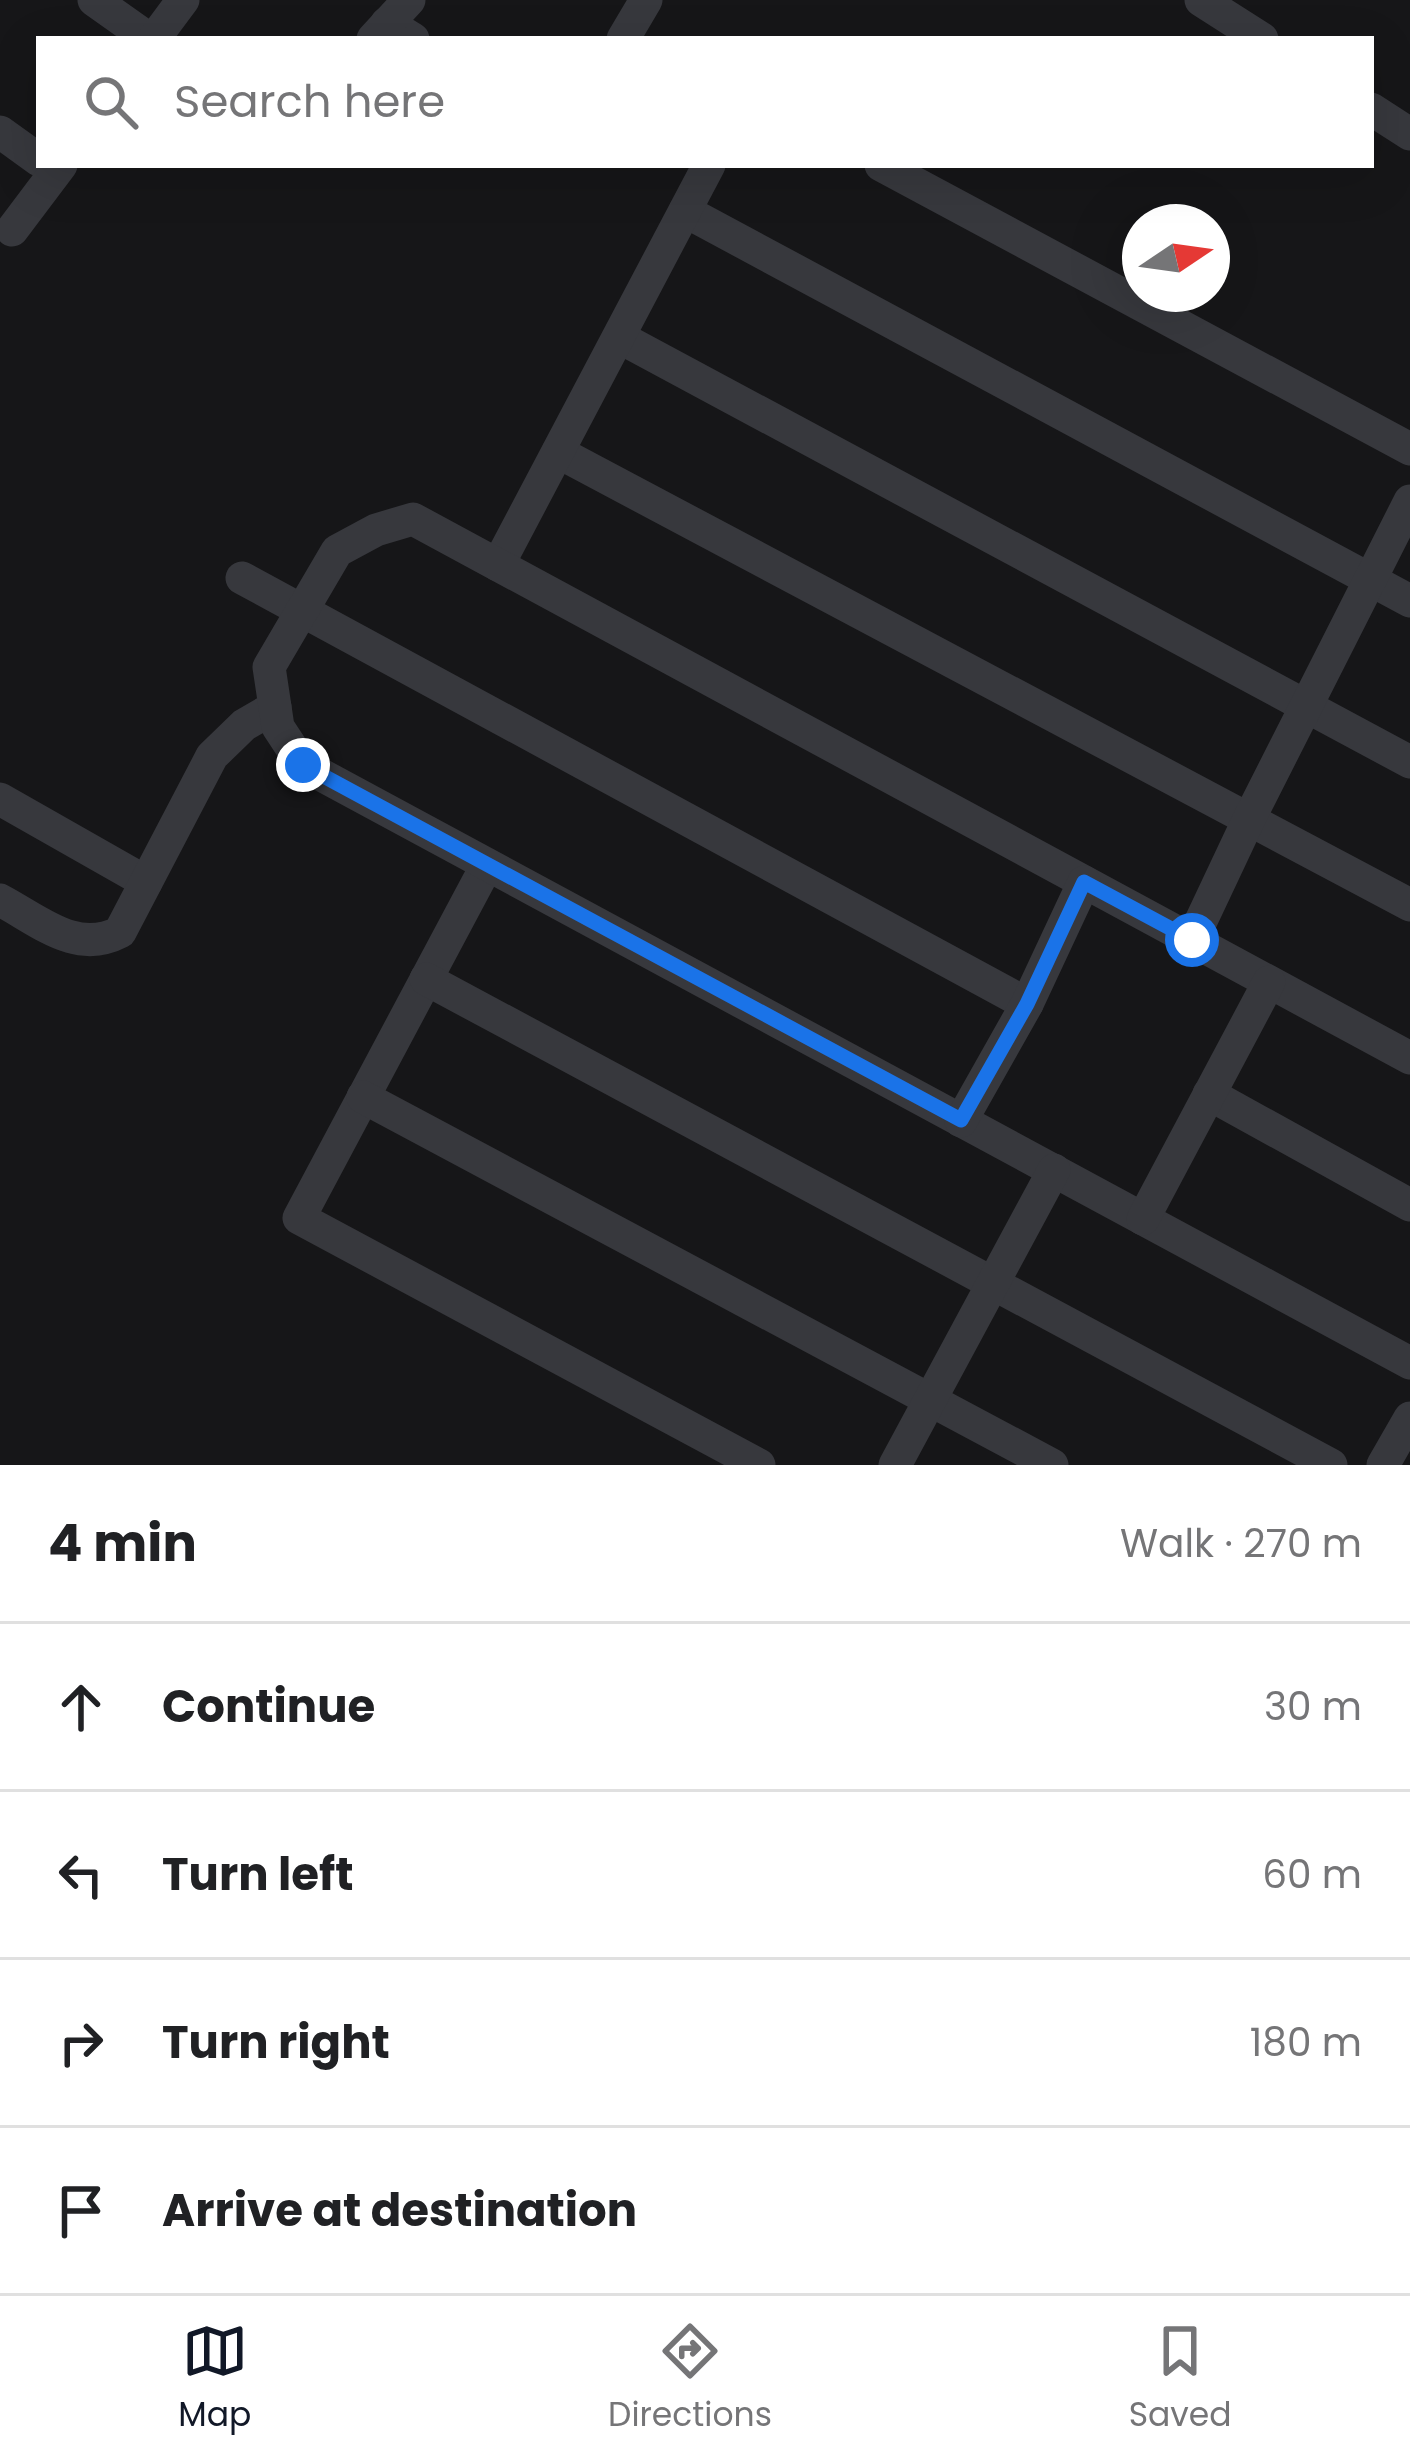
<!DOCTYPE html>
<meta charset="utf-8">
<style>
:root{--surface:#fff;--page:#f6f6f6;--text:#202124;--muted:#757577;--line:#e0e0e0;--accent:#111827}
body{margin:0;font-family:Poppins,sans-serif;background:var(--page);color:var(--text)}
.compass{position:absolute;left:1122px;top:204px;width:108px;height:108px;border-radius:50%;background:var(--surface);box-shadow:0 12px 48px #0002;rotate:77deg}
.stop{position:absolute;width:36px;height:36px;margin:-27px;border:9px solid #1a73e8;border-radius:50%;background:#fff}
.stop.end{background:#1a73e8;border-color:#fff;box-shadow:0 3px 12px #0008}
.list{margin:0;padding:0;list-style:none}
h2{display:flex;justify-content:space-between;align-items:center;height:156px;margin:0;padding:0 48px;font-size:51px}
h2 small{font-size:39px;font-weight:400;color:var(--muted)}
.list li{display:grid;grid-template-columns:78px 1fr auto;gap:36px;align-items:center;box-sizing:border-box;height:168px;padding:0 48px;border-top:3px solid var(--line)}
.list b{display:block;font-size:45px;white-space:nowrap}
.list em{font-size:39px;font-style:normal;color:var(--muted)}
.icon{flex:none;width:66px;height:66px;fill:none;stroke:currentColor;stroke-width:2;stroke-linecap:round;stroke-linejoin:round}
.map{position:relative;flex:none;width:1410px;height:1465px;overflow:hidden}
.search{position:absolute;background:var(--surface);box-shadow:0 12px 48px #0002;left:36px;right:36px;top:36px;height:132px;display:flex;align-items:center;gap:30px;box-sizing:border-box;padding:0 42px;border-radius:0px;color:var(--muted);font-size:45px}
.sheet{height:828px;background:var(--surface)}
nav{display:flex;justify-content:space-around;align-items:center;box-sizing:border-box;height:168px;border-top:3px solid var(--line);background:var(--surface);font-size:33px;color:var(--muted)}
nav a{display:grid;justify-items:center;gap:6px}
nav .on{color:var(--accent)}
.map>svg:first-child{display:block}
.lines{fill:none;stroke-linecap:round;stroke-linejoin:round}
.minor{stroke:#37383d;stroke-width:33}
.route{stroke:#1a73e8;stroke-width:15}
</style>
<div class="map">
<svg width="1410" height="1465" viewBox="0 0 1410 1465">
<rect width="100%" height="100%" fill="#161618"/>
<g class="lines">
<g class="minor">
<path d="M94,0L149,39"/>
<path d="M1201,0L1262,39"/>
<path d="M387,23L413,39"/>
<path d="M154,39L183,0"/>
<path d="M373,39L409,0"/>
<path d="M623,39L646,0"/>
<path d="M1371,109L1410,134"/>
<path d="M0,132L39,160"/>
<path d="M881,165L1410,449"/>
<path d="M685,211L1410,601"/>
<path d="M12,230L61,165"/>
<path d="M619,337L1410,762"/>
<path d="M558,452L1410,905"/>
<path d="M498,565L709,165"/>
<path d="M242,578L1027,1004"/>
<path d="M0,799L146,882"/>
<path d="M487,865L299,1218L759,1465"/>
<path d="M0,900C40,921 76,955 120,932L212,756L244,725L275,707"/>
<path d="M1192,940L1249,819L1410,501"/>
<path d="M426,979L1331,1465"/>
<path d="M1410,1058L413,519L376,530L337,551L269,667L278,727L303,765L1410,1363"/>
<path d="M1209,1094L1410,1205"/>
<path d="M363,1097L1052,1465"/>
<path d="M961,1121L1027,1004L1084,882"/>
<path d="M1143,1219L1269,982"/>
<path d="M895,1465L1054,1170"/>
<path d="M1383,1465L1410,1418"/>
</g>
</g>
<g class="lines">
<path class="route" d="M303,765L961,1120L1027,1004L1084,882L1192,940"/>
</g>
</svg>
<svg class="compass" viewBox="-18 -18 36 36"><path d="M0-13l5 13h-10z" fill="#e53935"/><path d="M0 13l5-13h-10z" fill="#757577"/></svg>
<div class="stop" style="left:1192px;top:940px"></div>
<div class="stop end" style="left:303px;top:765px"></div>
<div class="search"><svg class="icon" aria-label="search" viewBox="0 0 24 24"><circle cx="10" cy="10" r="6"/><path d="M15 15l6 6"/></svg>Search here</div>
</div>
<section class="sheet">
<h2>4 min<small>Walk · 270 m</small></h2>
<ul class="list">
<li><svg class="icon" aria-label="ahead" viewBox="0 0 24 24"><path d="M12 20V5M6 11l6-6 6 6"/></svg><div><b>Continue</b></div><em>30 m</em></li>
<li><svg class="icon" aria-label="left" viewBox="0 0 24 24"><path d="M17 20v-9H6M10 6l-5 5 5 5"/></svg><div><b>Turn left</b></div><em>60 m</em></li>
<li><svg class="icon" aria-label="right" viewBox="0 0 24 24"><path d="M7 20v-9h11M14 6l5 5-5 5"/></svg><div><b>Turn right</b></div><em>180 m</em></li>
<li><svg class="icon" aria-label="arrive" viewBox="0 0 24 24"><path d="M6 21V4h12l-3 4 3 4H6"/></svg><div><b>Arrive at destination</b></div></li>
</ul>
</section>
<nav>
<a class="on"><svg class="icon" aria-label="map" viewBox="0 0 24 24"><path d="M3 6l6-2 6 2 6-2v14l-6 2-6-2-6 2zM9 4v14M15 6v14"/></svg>Map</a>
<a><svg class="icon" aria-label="directions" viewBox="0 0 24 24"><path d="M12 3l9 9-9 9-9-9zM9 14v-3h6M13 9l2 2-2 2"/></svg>Directions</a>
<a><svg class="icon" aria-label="saved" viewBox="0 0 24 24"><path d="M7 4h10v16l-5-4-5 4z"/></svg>Saved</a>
</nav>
